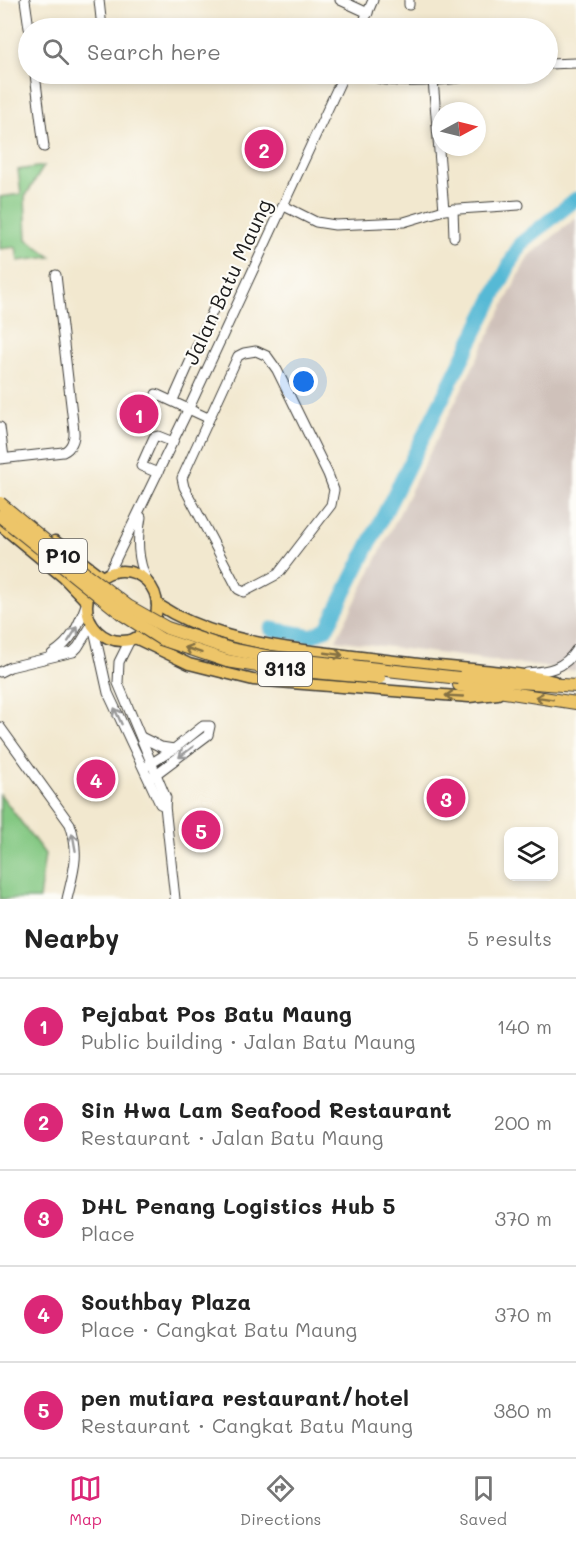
<!DOCTYPE html>
<meta charset="utf-8">
<style>
:root{--surface:#fff;--page:#f2f2f2;--text:#222;--muted:#767676;--line:#e0e0e0;--accent:#db2777}
body{margin:0;font-family:Mali,sans-serif;background:var(--page);color:var(--text)}
.controls{position:absolute;right:18px;bottom:18px;display:grid;overflow:hidden;border-radius:12px;box-shadow:0 3px 9px #0003}
.controls button{width:54px;height:54px;display:grid;place-items:center;padding:0;border:0;border-bottom:2px solid var(--line);background:var(--surface);color:var(--text);font:30px sans-serif}
.compass{position:absolute;left:432px;top:102px;width:54px;height:54px;border-radius:50%;background:var(--surface);box-shadow:0 3px 9px #0003;rotate:83deg}
.you{position:absolute;left:304px;top:382px;width:21px;height:21px;margin:-15px;border:4px solid #fff;border-radius:50%;background:#1a73e8;box-shadow:0 0 0 9px #1a73e833}
.badge{display:grid;place-items:center;width:39px;height:39px;border-radius:50%;background:var(--accent);color:#fff;font-size:20px;font-weight:700}
.pin{position:absolute;translate:-50% -50%;border:3px solid #fff;box-shadow:0 2px 6px #0006}
.list{margin:0;padding:0;list-style:none}
h2{display:flex;justify-content:space-between;align-items:center;height:78px;margin:0;padding:0 24px;font-size:26px}
h2 small{font-size:20px;font-weight:400;color:var(--muted)}
.list li{display:grid;grid-template-columns:39px 1fr auto;gap:18px;align-items:center;box-sizing:border-box;height:96px;padding:0 24px;border-top:2px solid var(--line)}
.list b{display:block;font-size:22px;white-space:nowrap}
.list p{margin:0;font-size:20px;white-space:nowrap;color:var(--muted)}
.list em{font-size:20px;font-style:normal;color:var(--muted)}
.icon{flex:none;width:33px;height:33px;fill:none;stroke:currentColor;stroke-width:2;stroke-linecap:round;stroke-linejoin:round}
.map{position:relative;flex:none;width:576px;height:899px;overflow:hidden}
.search{position:absolute;background:var(--surface);box-shadow:0 3px 9px #0003;left:18px;right:18px;top:18px;height:66px;display:flex;align-items:center;gap:15px;box-sizing:border-box;padding:0 21px;border-radius:33px;color:var(--muted);font-size:22px}
.sheet{height:558px;background:var(--surface)}
nav{display:flex;justify-content:space-around;align-items:center;box-sizing:border-box;height:84px;border-top:2px solid var(--line);background:var(--surface);font-size:16px;color:var(--muted)}
nav a{display:grid;justify-items:center;gap:3px}
nav .on{color:var(--accent)}
.map>svg:first-child{display:block}
.industrial{fill:#cfc1ba}
.green{fill:#83c882;stroke:#50724f;stroke-width:1.5}
.lines{fill:none;stroke-linecap:round;stroke-linejoin:round}
.river{stroke:#57b9d5;stroke-width:15}
.minor-casing{stroke:#3c3b37;stroke-width:11}
.major-casing{stroke:#3c3b37;stroke-width:13}
.highway-casing{stroke:#3c3b37;stroke-width:14}
.minor{stroke:#fff;stroke-width:9}
.major{stroke:#edc569;stroke-width:10}
.highway{stroke:#edc569;stroke-width:12}
.highway-bridge-casing{stroke:#3c3b37;stroke-width:14;stroke-linecap:butt}
.highway-bridge{stroke:#edc569;stroke-width:12}
.oneway{stroke:#999}
.oneway2{stroke:#847042}
.labels{text-anchor:middle;stroke-width:4.5;stroke-linejoin:round;paint-order:stroke}
.shield{fill:#fdfcf7;stroke:#605f5e;stroke-width:1.5}
.shield-label{font-size:20px;font-weight:bold;fill:#1c1c1c}
.street-label{font-size:21px;fill:#1c1c1c;stroke:#fdfcf7}
</style>
<div class="map">
<svg width="576" height="899" viewBox="0 0 576 899">
<rect width="100%" height="100%" fill="#fdfcf7"/>
<filter id="ink" filterUnits="userSpaceOnUse"><feTurbulence type="fractalNoise" baseFrequency=".0167" numOctaves="2"/><feDisplacementMap in="SourceGraphic" scale="12" xChannelSelector="R" yChannelSelector="G"/><feConvolveMatrix kernelMatrix="1 2 1 2 8 2 1 2 1" color-interpolation-filters="sRGB"/></filter>
<filter id="wash" filterUnits="userSpaceOnUse"><feTurbulence type="fractalNoise" baseFrequency=".008" numOctaves="4" result="noise"/><feDisplacementMap in="SourceGraphic" scale="24" xChannelSelector="R" yChannelSelector="G"/><feGaussianBlur stdDeviation="1.35" result="paint"/><feColorMatrix in="noise" values="0 0 0 0 0 0 0 0 0 0 0 0 0 0 0 0 0 1.4 0 .05"/><feComposite in="paint" operator="in"/></filter>
<g filter="url(#wash)">
<rect width="100%" height="100%" fill="#f2e8cf"/>
<path class="industrial" d="M576,218V671L336,640L528,257Z"/>
<g class="green">
<path d="M44,166L25,197L27,239L51,257L18,261L16,247L0,249V197L21,194L18,170Z"/>
<path d="M0,794L45,854L39,899H0Z"/>
</g>
<g class="lines">
<path class="river" d="M271,629L312,636L327,628L520,244L576,199"/>
</g>
</g>
<g filter="url(#ink)">
<g class="lines">
<defs>
<g id="minor">
<path d="M25,0L29,28"/>
<path d="M99,0L102,28"/>
<path d="M340,0L368,13"/>
<path d="M409,5V0"/>
<path d="M361,28L373,0"/>
<path d="M548,64L576,63"/>
<path d="M35,74L44,147"/>
<path d="M366,74C373,76 380,80 388,80C415,83 456,80 482,74"/>
<path d="M433,80L444,210"/>
<path d="M284,206L316,222L335,225L404,222L444,210L519,205"/>
<path d="M453,209L454,237"/>
<path d="M256,351L267,356L277,370L328,474L334,490L331,505L278,574L244,592L238,589L184,487L182,478L238,356L244,353Z"/>
<path d="M156,394L208,418"/>
<path d="M173,400L214,308"/>
<path d="M0,427L4,458"/>
<path d="M0,459L63,452C71,449 75,439 74,431L56,275"/>
<path d="M158,473L141,466L154,437L158,436L173,442"/>
<path d="M141,517C137,540 137,559 147,581"/>
<path d="M109,573L189,408L344,74"/>
<path d="M93,625L108,693L160,804L165,806"/>
<path d="M130,640L119,662L118,683L166,798L165,806L175,899"/>
<path d="M52,654C73,641 79,624 87,602"/>
<path d="M0,672L10,667L73,652L78,647L92,624"/>
<path d="M527,673C548,671 564,669 576,650"/>
<path d="M0,727L70,824C80,854 74,870 67,899"/>
<path d="M141,737L161,747L174,749"/>
<path d="M147,766L174,749L203,726H210L208,735L152,777"/>
</g>
<g id="major">
<path d="M0,525L64,578L87,602"/>
<path d="M55,541L102,577"/>
<circle cx="122" cy="606" r="35"/>
<path d="M157,604C201,633 253,643 304,650C345,655 386,660 427,665C470,669 513,671 554,681"/>
<path d="M135,638L189,664L253,680L469,697L498,694"/>
</g>
<g id="highway">
<path d="M463,678L576,686"/>
<path d="M459,685L576,703"/>
</g>
</defs>
<use href="#minor" class="minor-casing"/>
<use href="#major" class="major-casing"/>
<use href="#highway" class="highway-casing"/>
<use href="#minor" class="minor"/>
<use href="#major" class="major"/>
<use href="#highway" class="highway"/>
<defs>
<g id="highway-bridge">
<path d="M0,503L82,571L128,606L167,628L230,649L270,657L459,678"/>
<path d="M0,516L122,614L161,639L227,661L269,668L379,678"/>
</g>
</defs>
<use href="#highway-bridge" class="highway-bridge-casing"/>
<use href="#highway-bridge" class="highway-bridge"/>
</g>
<defs><path id="oneway-shaft" d="M-6 0H5M1.5-3L5.5 0L1.5 3" fill="none" stroke-width="1.6" stroke-linecap="round" stroke-linejoin="round" transform="scale(1.5)"/></defs>
<g class="oneway">
<use href="#oneway-shaft" transform="translate(73 634) rotate(-57)"/>
<use href="#oneway-shaft" transform="translate(118 716) rotate(-114)"/>
<use href="#oneway-shaft" transform="translate(186 752) rotate(143)"/>
<use href="#oneway-shaft" transform="translate(74 842) rotate(-100)"/>
</g>
<g class="oneway2">
<use href="#oneway-shaft" transform="translate(193 650) rotate(-161)"/>
<use href="#oneway-shaft" transform="translate(334 654) rotate(8)"/>
<use href="#oneway-shaft" transform="translate(454 696) rotate(-177)"/>
<use href="#oneway-shaft" transform="translate(544 698) rotate(-171)"/>
</g>
</g>
<g class="labels">
<g class="shield">
<rect x="39" y="539" width="48" height="34" rx="4.5"/>
<rect x="258" y="652" width="54" height="34" rx="4.5"/>
</g>
<g class="shield-label">
<text x="63" y="563">P10</text>
<text x="285" y="676">3113</text>
</g>
<g class="street-label">
<text transform="translate(228 282) rotate(-65)" y="7">Jalan Batu Maung</text>
</g>
</g>
</svg>
<div class="controls">
<button><svg class="icon" aria-label="layers" viewBox="0 0 24 24"><path d="M12 4l9 5-9 5-9-5zM3 14l9 5 9-5"/></svg></button>
</div>
<svg class="compass" viewBox="-18 -18 36 36"><path d="M0-13l5 13h-10z" fill="#e53935"/><path d="M0 13l5-13h-10z" fill="#767676"/></svg>
<div class="you"></div>
<div class="pin badge" style="left:139px;top:414px">1</div>
<div class="pin badge" style="left:264px;top:149px">2</div>
<div class="pin badge" style="left:446px;top:798px">3</div>
<div class="pin badge" style="left:96px;top:779px">4</div>
<div class="pin badge" style="left:201px;top:830px">5</div>
<div class="search"><svg class="icon" aria-label="search" viewBox="0 0 24 24"><circle cx="10" cy="10" r="6"/><path d="M15 15l6 6"/></svg>Search here</div>
</div>
<section class="sheet">
<h2>Nearby<small>5 results</small></h2>
<ul class="list">
<li><span class="badge">1</span><div><b>Pejabat Pos Batu Maung</b><p>Public building · Jalan Batu Maung</p></div><em>140 m</em></li>
<li><span class="badge">2</span><div><b>Sin Hwa Lam Seafood Restaurant</b><p>Restaurant · Jalan Batu Maung</p></div><em>200 m</em></li>
<li><span class="badge">3</span><div><b>DHL Penang Logistics Hub 5</b><p>Place</p></div><em>370 m</em></li>
<li><span class="badge">4</span><div><b>Southbay Plaza</b><p>Place · Cangkat Batu Maung</p></div><em>370 m</em></li>
<li><span class="badge">5</span><div><b>pen mutiara restaurant/hotel</b><p>Restaurant · Cangkat Batu Maung</p></div><em>380 m</em></li>
</ul>
</section>
<nav>
<a class="on"><svg class="icon" aria-label="map" viewBox="0 0 24 24"><path d="M3 6l6-2 6 2 6-2v14l-6 2-6-2-6 2zM9 4v14M15 6v14"/></svg>Map</a>
<a><svg class="icon" aria-label="directions" viewBox="0 0 24 24"><path d="M12 3l9 9-9 9-9-9zM9 14v-3h6M13 9l2 2-2 2"/></svg>Directions</a>
<a><svg class="icon" aria-label="saved" viewBox="0 0 24 24"><path d="M7 4h10v16l-5-4-5 4z"/></svg>Saved</a>
</nav>
